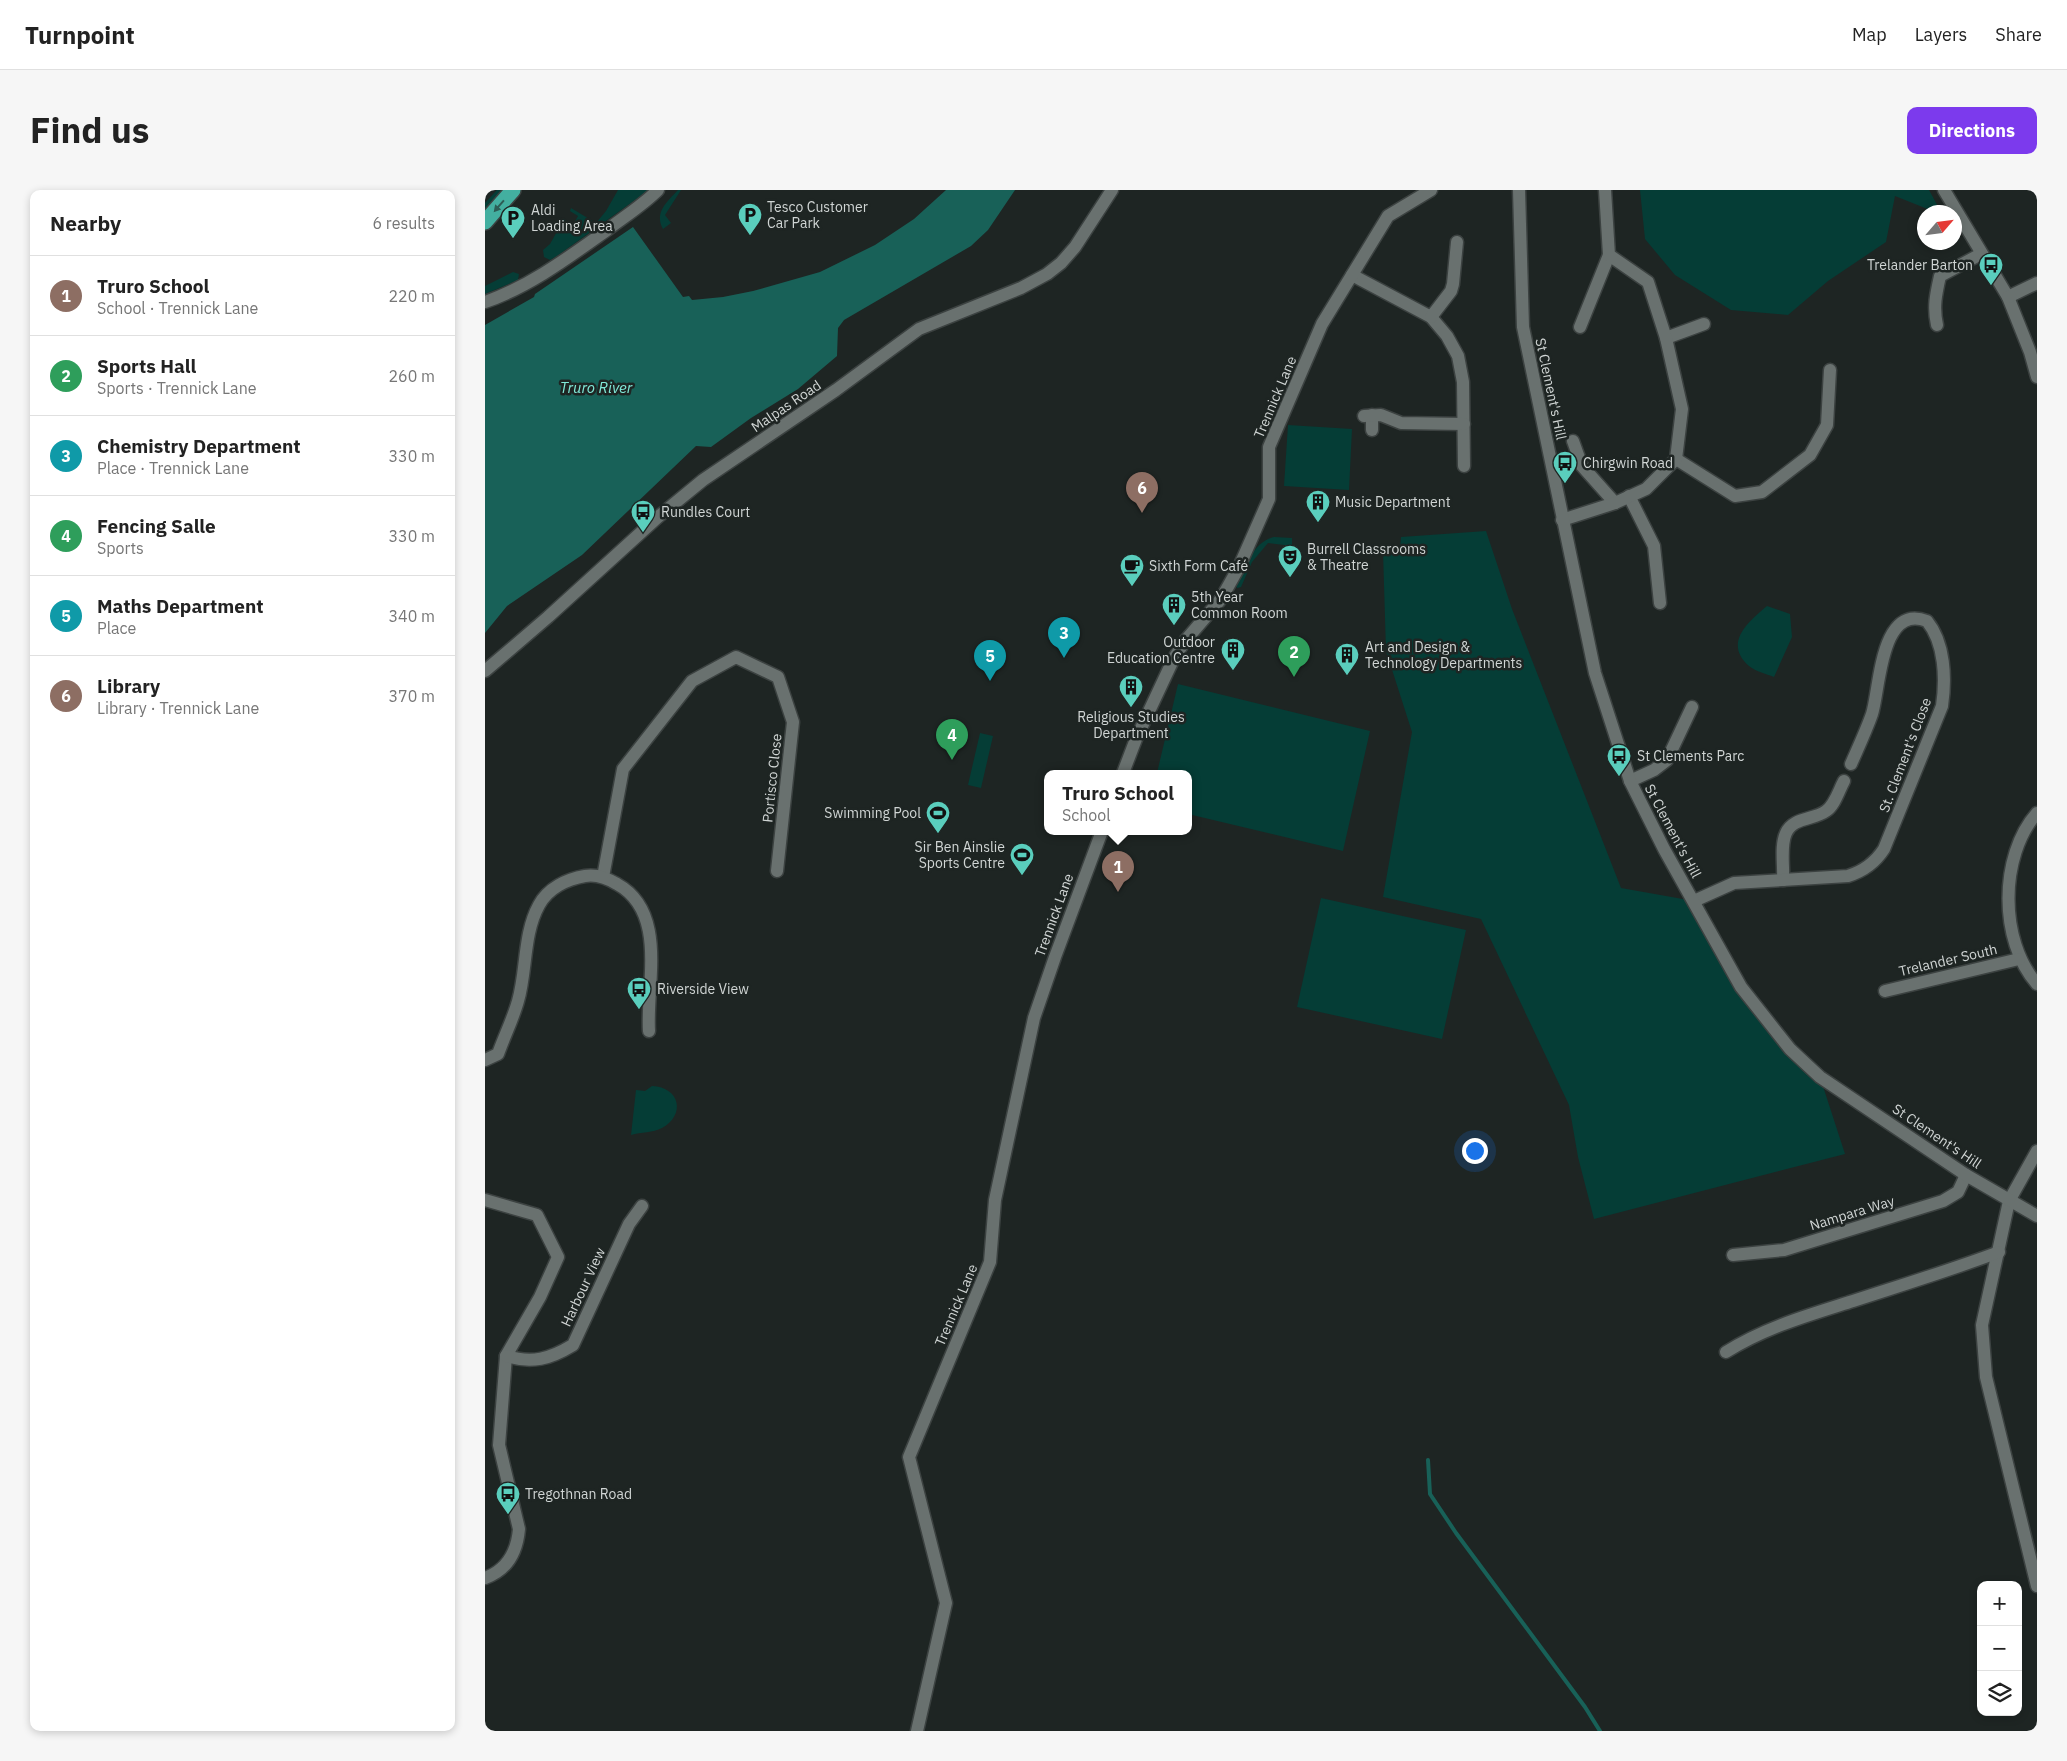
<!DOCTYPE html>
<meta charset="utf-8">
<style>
:root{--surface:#fff;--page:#f6f6f6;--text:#222;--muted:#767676;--line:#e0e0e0;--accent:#7c3aed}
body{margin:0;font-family:"IBM Plex Sans",sans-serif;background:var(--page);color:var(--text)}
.controls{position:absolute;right:15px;bottom:15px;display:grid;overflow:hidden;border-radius:10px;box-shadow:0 2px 8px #0003}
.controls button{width:45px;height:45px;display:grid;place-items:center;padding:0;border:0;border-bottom:1px solid var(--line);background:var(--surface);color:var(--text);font:25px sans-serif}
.compass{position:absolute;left:1432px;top:15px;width:45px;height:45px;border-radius:50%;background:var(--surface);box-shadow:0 2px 8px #0003;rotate:62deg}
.you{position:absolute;left:989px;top:960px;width:18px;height:18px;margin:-12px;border:4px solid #fff;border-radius:50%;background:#1a73e8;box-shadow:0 0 0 8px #1a73e833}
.badge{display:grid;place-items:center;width:32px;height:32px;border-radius:50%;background:var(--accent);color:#fff;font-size:16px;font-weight:700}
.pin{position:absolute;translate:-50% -41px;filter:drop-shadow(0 1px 2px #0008)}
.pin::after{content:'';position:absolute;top:26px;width:18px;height:15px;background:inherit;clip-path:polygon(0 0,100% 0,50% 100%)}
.popup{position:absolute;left:559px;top:580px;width:148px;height:65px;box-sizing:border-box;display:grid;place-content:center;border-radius:10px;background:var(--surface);filter:drop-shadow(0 1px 4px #0005);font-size:16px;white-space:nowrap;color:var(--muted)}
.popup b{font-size:19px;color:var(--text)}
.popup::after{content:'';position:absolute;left:50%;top:100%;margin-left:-10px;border:10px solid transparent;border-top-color:var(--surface)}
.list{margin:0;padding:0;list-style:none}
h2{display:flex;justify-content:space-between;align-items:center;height:65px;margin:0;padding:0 20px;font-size:21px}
h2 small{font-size:16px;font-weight:400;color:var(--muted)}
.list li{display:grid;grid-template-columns:32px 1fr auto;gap:15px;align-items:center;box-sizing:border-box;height:80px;padding:0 20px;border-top:1px solid var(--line)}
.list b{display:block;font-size:19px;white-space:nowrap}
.list p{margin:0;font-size:16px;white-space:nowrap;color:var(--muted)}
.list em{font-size:16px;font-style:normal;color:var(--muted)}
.icon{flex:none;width:28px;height:28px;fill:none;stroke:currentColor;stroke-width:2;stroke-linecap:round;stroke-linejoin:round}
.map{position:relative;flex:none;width:1552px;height:1541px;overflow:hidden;border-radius:10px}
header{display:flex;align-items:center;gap:30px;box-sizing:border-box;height:70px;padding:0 25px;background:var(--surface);border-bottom:1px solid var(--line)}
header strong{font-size:24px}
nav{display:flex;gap:28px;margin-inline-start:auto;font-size:18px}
.intro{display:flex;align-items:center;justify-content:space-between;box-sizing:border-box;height:120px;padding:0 30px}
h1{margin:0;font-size:35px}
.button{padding:12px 22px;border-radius:10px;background:var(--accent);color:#fff;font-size:18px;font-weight:700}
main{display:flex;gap:30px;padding:0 30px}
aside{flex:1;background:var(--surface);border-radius:10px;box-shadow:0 2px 8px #0003}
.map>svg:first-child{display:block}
.green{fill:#053d36}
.water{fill:#186158}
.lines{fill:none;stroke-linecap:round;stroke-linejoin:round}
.stream{stroke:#186158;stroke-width:4}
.street-casing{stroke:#3c4241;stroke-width:15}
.secondary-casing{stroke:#3c4241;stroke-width:15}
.highway-casing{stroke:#3c4241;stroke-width:18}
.street{stroke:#69716f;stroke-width:12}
.secondary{stroke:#69716f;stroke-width:12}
.highway{stroke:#43afa0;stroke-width:15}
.oneway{fill:#2d5c55}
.labels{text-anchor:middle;stroke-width:5;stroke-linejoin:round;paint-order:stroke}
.poi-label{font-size:14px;fill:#d0d5d4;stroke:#1e2523;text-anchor:start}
.street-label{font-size:14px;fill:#d0d5d4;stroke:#1e2523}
.water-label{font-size:15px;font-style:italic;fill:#80e9d8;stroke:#1e2523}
</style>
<header>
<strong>Turnpoint</strong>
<nav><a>Map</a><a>Layers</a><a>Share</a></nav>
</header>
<div class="intro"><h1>Find us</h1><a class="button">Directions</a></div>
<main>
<aside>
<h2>Nearby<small>6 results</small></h2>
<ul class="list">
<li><span class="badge" style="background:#8d6e63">1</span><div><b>Truro School</b><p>School · Trennick Lane</p></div><em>220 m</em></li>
<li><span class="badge" style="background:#2e9e5b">2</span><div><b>Sports Hall</b><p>Sports · Trennick Lane</p></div><em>260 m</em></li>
<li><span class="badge" style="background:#0f9aa8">3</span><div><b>Chemistry Department</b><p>Place · Trennick Lane</p></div><em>330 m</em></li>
<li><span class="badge" style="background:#2e9e5b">4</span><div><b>Fencing Salle</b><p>Sports</p></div><em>330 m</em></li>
<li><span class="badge" style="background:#0f9aa8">5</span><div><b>Maths Department</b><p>Place</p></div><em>340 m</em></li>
<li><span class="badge" style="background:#8d6e63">6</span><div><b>Library</b><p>Library · Trennick Lane</p></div><em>370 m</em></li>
</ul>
</aside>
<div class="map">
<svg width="1552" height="1541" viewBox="0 0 1552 1541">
<rect width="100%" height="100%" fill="#1e2523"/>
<g class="green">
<path d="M12,0H19L0,22V13Z"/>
<path d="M133,0H164L72,66L65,70L59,67L58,60L65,54L79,29L88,35L93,26L85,21L86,18L111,33L121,21Z"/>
<path d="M193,0H196L180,25L186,33L178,39C169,22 182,12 193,0Z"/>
<path d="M1155,0H1444L1456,22H1450L1410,6L1401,52L1343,91L1303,125L1246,120L1190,85L1160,49Z"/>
<path d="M28,82L34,84L33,90L0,104V96Z"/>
<path d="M803,235L867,239L864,300L799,296Z"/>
<path d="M1001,341L1027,419L1136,698L1209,711L1256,797L1335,887L1360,964L1109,1029L1093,967L1084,915L996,729L898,707L927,542L901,461L898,361H915L916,347Z"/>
<path d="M789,347L807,348V356L783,353L767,372L756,397L752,398L751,394C759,378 769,351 789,347Z"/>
<path d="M1282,416L1305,424L1307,447L1289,487C1281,484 1270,481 1264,476C1238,453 1263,432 1282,416Z"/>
<path d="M693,494L885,541L858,661L703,624V583H672Z"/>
<path d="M495,543L508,546L496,598L483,595Z"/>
<path d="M836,708L981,740L957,849L812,817Z"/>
<path d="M167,896C195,897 201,925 177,938C168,943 156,942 146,945L151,900L160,901Z"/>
</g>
<path class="water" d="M461,0H530L503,40L486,56L359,130L353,138L352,166L313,199L266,228L226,257L211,256L97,365L22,416L0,443V135L49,107L50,104L148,37L198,107L204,106L207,110L238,107L268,101L335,82L390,55L429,29Z"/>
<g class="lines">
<path class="stream" d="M943,1270L945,1304L971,1343L1100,1517L1115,1541"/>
<defs>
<g id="street">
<path d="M1459,0L1523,107L1545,162L1552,187"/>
<path d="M867,85L946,127L962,146L973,166L978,192L979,276"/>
<path d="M1523,107L1552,93"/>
<path d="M946,127L966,101L968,94L972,52"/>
<path d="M1452,135C1448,117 1451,104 1455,86L1496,64"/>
<path d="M1095,137L1124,65"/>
<path d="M1181,148L1219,134"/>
<path d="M887,225V240"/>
<path d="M879,226L896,225L916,233L979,234"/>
<path d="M1088,251L1097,276L1130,313"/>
<path d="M1191,269L1250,306L1277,302L1325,265L1342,235L1345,180"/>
<path d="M1144,306L1169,356L1175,413"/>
<path d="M1077,330L1130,313L1161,299L1191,269L1197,219L1181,148L1163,92L1124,65L1120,0"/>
<path d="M638,583L651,549L689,468L700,451L736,409L754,377L784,309V257L837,134L903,26L946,0"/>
<path d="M1145,591L1169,580L1182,570L1207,517"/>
<path d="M1552,623C1514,666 1514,751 1552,794"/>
<path d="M118,687L138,579L207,491L251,467L293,487L308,532L292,681"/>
<path d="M1298,690C1299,676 1295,656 1301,643C1308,627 1329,630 1341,621C1350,615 1354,600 1359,591"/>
<path d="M1209,711L1249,693L1363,686C1379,681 1390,673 1399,659L1457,516C1461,489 1460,453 1442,431C1395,413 1395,499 1387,524C1381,541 1373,558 1366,574"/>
<path d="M1400,801L1534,769"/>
<path d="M0,870L13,864C19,847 28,829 33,811C42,780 38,744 54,715C63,698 82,689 100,686C111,684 122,688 132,694C183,722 161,794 164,841"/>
<path d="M1552,961L1524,1011L1497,1135L1501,1187L1552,1396"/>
<path d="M0,1010L52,1025L73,1067L55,1107L21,1166L14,1255L34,1339C32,1362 22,1380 0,1388"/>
<path d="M1248,1065L1299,1060L1458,1011L1473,1002L1481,985"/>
<path d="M1241,1162C1281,1137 1324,1125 1368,1111C1417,1095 1466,1080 1514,1062"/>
<path d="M21,1166C47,1174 65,1169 88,1155L144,1034L157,1016"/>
<path d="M432,1541L461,1413L424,1267L505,1072L510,1010L549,828L570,767L617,641"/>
</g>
<g id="secondary">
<path d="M1034,0L1038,137L1110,483L1145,591L1179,659L1256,797L1305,859L1335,887L1481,985L1552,1026"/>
<path d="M0,112C44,97 84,67 122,40C139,27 158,15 173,0"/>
<path d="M0,481L63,427L173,327L218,290L351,200L434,139L536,98L562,84L576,73L590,57L627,0"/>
</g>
<path id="highway" d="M0,32L28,0"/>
</defs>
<use href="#street" class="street-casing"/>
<use href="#secondary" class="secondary-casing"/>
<use href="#highway" class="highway-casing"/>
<use href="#street" class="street"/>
<use href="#secondary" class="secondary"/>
<use href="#highway" class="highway"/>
</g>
<defs><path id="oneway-solid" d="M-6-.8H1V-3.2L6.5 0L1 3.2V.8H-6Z" transform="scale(1.25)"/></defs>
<use class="oneway" href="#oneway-solid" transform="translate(14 16) rotate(131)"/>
<defs>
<symbol id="parking-pin" viewBox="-11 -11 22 30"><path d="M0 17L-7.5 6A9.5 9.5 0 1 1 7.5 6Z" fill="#5acebd" stroke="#1e2523"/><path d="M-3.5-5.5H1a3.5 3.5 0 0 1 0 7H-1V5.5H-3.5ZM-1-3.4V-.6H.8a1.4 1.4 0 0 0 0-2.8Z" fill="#111"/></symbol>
<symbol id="bus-pin" viewBox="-11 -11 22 30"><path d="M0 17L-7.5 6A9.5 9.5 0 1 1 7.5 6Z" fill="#5acebd" stroke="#1e2523"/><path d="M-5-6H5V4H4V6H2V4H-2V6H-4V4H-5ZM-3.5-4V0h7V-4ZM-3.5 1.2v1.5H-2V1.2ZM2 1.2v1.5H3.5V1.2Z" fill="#111"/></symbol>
<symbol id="building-pin" viewBox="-11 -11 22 30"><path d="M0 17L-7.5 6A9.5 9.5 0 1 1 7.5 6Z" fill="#5acebd" stroke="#1e2523"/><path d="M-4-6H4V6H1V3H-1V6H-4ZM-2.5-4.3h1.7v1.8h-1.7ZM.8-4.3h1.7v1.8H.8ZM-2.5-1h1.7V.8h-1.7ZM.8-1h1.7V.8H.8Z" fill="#111"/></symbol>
<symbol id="theatre-pin" viewBox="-11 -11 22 30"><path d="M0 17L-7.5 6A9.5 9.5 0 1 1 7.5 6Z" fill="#5acebd" stroke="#1e2523"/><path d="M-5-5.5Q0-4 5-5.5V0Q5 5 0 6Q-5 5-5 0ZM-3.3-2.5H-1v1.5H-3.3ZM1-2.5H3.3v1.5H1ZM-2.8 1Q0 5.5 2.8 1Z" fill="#111"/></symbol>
<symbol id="cafe-pin" viewBox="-11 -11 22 30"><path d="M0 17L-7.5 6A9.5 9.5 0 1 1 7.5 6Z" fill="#5acebd" stroke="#1e2523"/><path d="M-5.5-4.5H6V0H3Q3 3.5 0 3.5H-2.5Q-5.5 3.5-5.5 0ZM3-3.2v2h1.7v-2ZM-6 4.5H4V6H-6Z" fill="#111"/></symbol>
<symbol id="stadium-pin" viewBox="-11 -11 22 30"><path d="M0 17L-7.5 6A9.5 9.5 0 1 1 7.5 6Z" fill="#5acebd" stroke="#1e2523"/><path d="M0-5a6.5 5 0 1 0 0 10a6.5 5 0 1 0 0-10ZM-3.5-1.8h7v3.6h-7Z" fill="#111"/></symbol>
</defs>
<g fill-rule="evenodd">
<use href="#parking-pin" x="251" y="11" width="28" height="38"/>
<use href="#parking-pin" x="14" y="14" width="28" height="38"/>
<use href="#bus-pin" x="1492" y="61" width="28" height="38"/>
<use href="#bus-pin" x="1066" y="259" width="28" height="38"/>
<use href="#building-pin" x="819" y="298" width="28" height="38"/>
<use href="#bus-pin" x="144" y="308" width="28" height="38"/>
<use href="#theatre-pin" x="791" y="353" width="28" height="38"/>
<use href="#cafe-pin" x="633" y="362" width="28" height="38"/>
<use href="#building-pin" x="675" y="401" width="28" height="38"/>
<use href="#building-pin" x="734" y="446" width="28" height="38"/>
<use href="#building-pin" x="848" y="451" width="28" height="38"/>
<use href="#building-pin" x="632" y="483" width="28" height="38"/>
<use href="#bus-pin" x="1120" y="552" width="28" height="38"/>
<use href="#stadium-pin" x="439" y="609" width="28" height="38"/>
<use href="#stadium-pin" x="523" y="651" width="28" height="38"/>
<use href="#bus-pin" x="140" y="785" width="28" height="38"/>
<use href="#bus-pin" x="9" y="1290" width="28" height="38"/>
</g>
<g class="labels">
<g class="poi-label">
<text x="282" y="22">Tesco Customer<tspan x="282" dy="16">Car Park</tspan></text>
<text x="46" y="25">Aldi<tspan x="46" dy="16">Loading Area</tspan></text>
<text x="1488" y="80" text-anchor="end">Trelander Barton</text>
<text x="1098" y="278">Chirgwin Road</text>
<text x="850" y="317">Music Department</text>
<text x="176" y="327">Rundles Court</text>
<text x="822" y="364">Burrell Classrooms<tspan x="822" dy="16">&amp; Theatre</tspan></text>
<text x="664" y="381">Sixth Form Café</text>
<text x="706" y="412">5th Year<tspan x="706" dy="16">Common Room</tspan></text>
<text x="730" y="457" text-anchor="end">Outdoor<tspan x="730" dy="16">Education Centre</tspan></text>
<text x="880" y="462">Art and Design &amp;<tspan x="880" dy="16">Technology Departments</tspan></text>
<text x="646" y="532" text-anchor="middle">Religious Studies<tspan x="646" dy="16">Department</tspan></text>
<text x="1152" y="571">St Clements Parc</text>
<text x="436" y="628" text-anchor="end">Swimming Pool</text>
<text x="520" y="662" text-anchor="end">Sir Ben Ainslie<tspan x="520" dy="16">Sports Centre</tspan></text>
<text x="172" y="804">Riverside View</text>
<text x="40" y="1309">Tregothnan Road</text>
</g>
<g class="street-label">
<text transform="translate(1066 199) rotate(78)" y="5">St Clement's Hill</text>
<text transform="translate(790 207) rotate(-67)" y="5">Trennick Lane</text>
<text transform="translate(301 216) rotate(-34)" y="5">Malpas Road</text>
<text transform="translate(1420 565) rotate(-69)" y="5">St. Clement's Close</text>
<text transform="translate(287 588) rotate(-84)" y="5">Portisco Close</text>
<text transform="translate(1188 641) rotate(62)" y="5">St Clement's Hill</text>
<text transform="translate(569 725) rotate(-70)" y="5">Trennick Lane</text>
<text transform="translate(1463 770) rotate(-13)" y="5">Trelander South</text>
<text transform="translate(1452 946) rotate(34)" y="5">St Clement's Hill</text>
<text transform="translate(1367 1023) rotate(-17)" y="5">Nampara Way</text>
<text transform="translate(98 1097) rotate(-65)" y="5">Harbour View</text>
<text transform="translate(471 1115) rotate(-67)" y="5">Trennick Lane</text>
</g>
<g class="water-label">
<text x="111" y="203">Truro River</text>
</g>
</g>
</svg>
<div class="controls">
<button>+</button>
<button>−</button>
<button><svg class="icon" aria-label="layers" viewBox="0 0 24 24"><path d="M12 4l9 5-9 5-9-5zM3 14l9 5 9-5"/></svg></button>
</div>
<svg class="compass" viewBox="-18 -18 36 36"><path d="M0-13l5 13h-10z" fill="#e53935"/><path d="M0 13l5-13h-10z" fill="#767676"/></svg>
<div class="you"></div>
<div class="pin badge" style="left:633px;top:702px;background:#8d6e63">1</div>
<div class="popup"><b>Truro School</b>School</div>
<div class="pin badge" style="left:809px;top:487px;background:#2e9e5b">2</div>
<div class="pin badge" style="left:579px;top:468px;background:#0f9aa8">3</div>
<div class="pin badge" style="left:467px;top:570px;background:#2e9e5b">4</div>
<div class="pin badge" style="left:505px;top:491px;background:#0f9aa8">5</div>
<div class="pin badge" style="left:657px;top:323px;background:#8d6e63">6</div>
</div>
</main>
